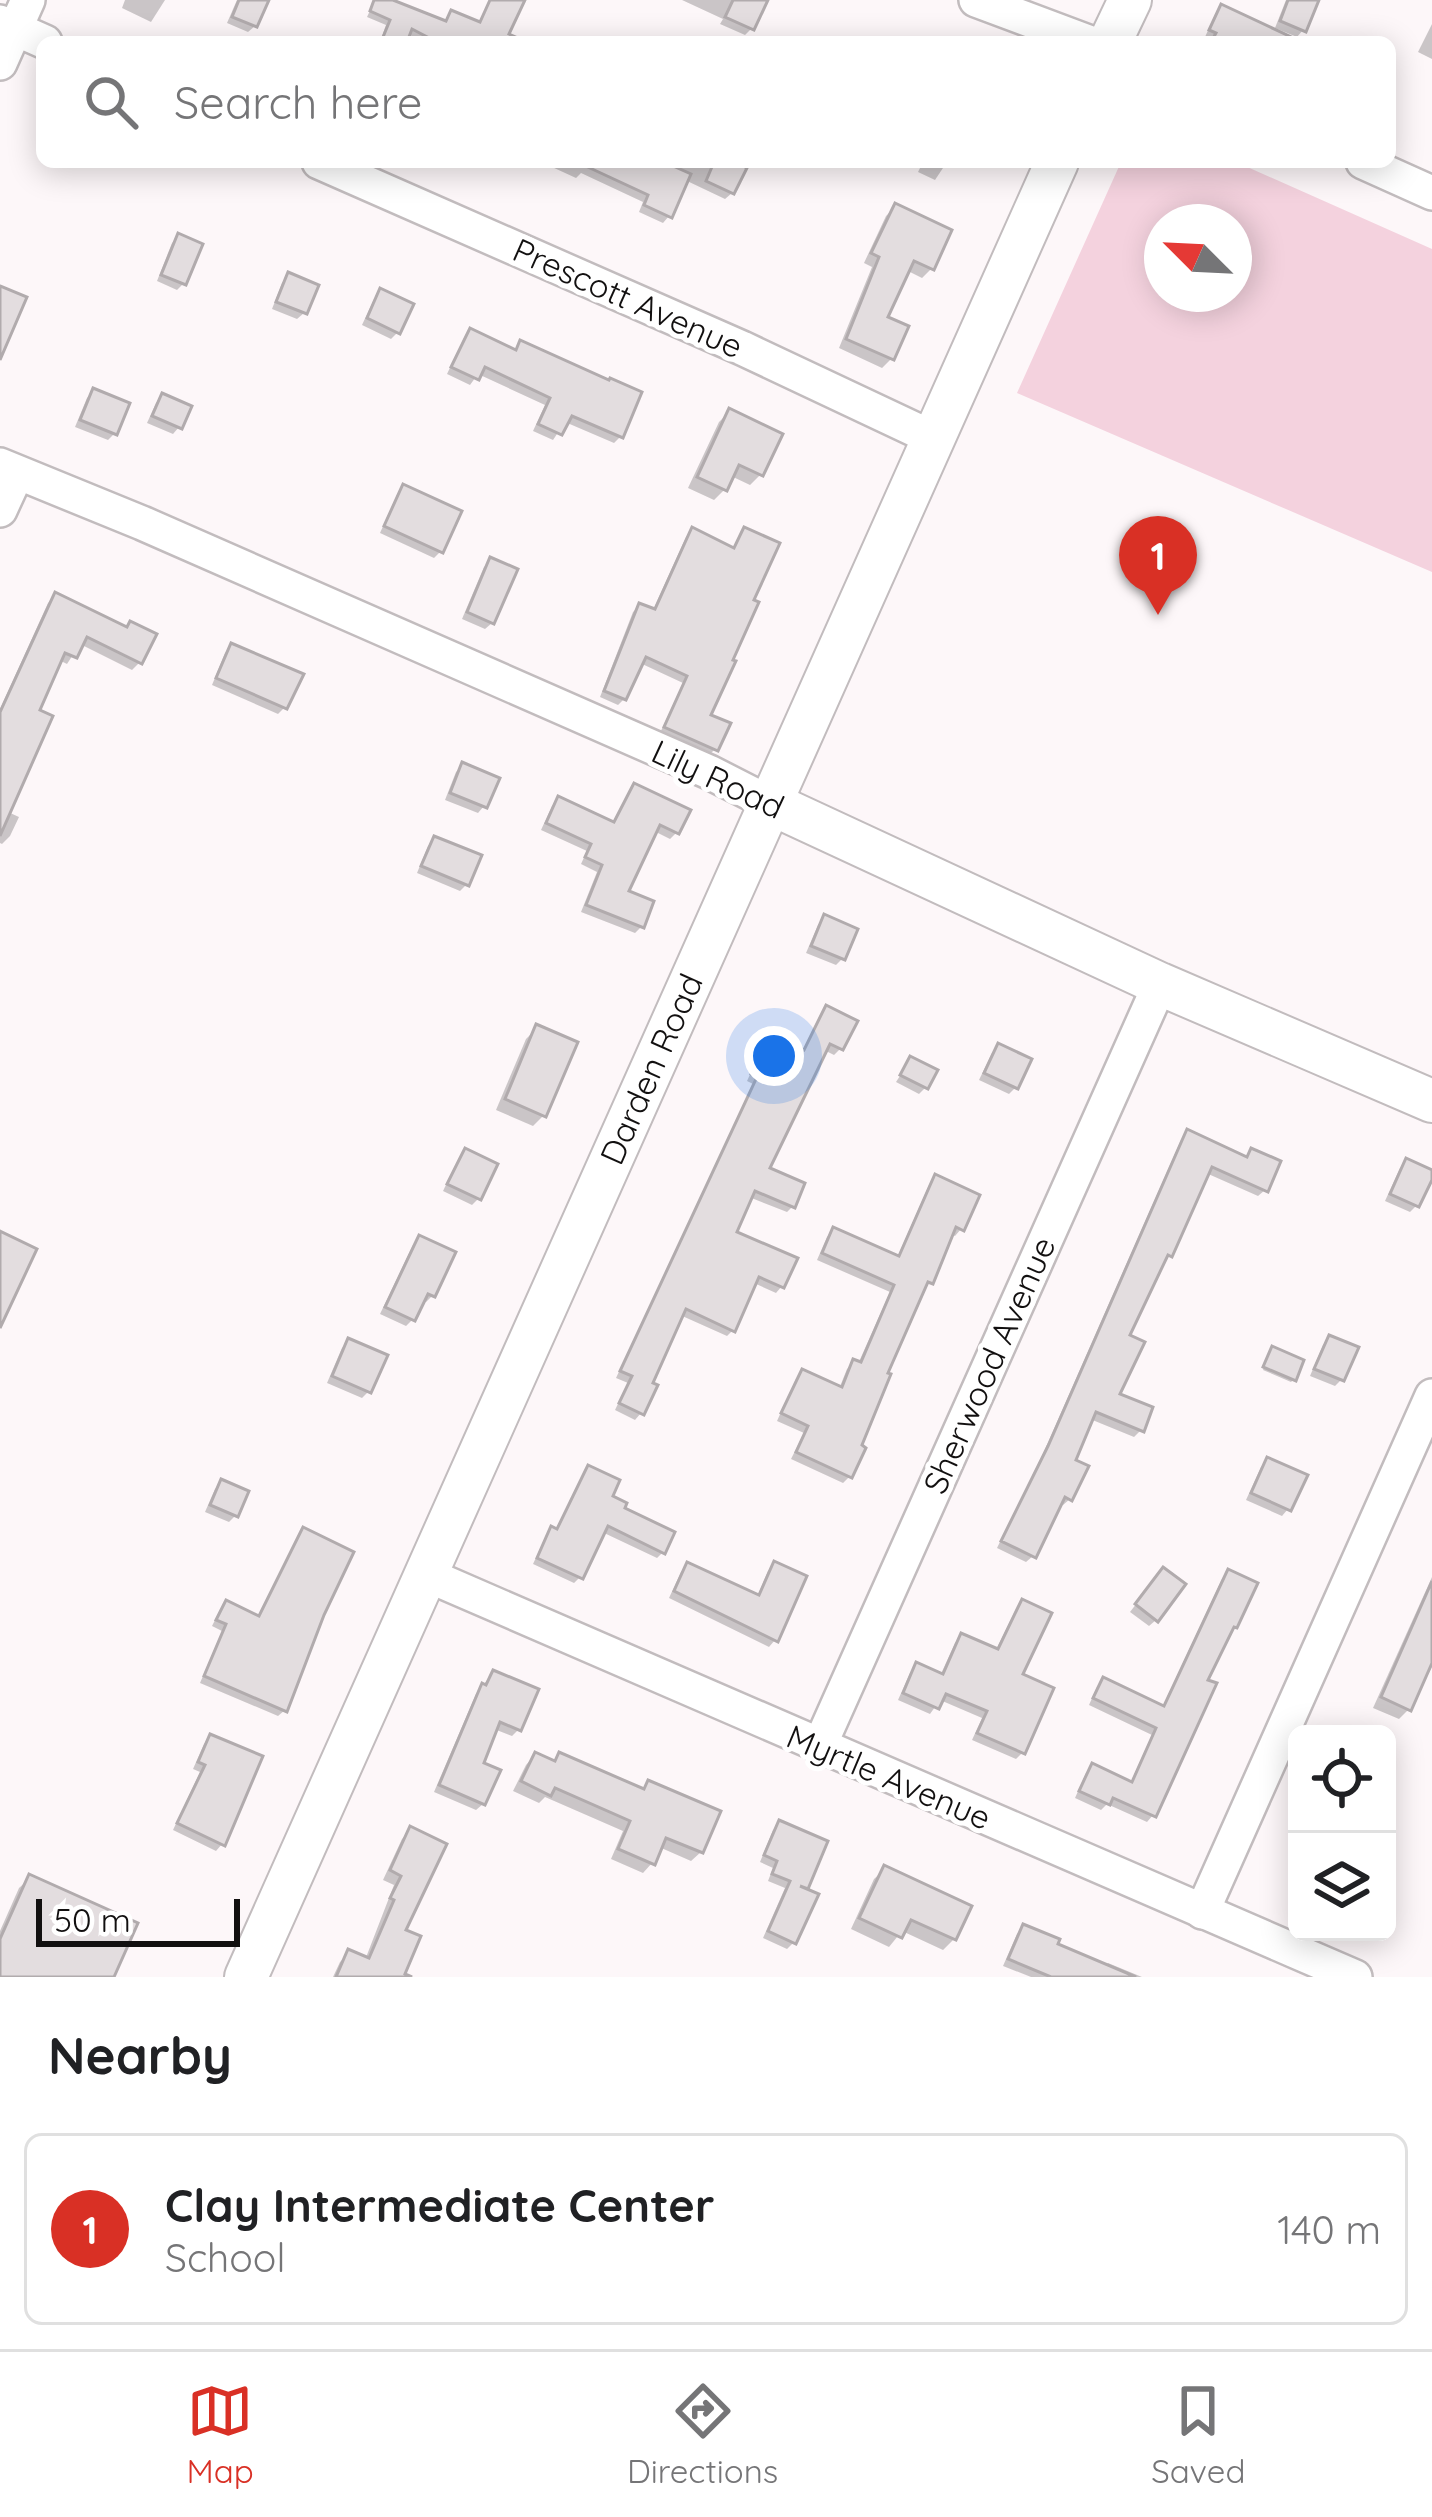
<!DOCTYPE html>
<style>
:root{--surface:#fff;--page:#f6f6f6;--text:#202124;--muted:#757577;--line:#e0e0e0;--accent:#d93025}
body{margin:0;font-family:Quicksand,sans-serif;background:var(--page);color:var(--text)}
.controls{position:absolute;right:36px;bottom:36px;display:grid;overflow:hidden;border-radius:18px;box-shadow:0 6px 30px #0003}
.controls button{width:108px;height:108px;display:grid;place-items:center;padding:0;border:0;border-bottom:3px solid var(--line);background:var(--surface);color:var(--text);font:60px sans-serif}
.compass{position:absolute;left:1144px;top:204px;width:108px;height:108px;border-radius:50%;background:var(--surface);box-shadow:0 6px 30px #0003;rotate:294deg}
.scale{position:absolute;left:36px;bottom:30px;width:204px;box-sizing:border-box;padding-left:12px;border:6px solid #121010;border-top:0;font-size:33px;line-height:42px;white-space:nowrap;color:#121010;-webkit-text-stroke:9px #fff;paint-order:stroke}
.you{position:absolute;left:774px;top:1056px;width:42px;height:42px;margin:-30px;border:9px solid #fff;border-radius:50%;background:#1a73e8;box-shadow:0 0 0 18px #1a73e833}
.badge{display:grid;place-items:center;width:78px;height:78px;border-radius:50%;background:var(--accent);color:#fff;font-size:39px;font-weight:700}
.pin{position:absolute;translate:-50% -99px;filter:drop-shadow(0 3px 6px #0008)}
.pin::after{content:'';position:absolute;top:63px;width:42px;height:36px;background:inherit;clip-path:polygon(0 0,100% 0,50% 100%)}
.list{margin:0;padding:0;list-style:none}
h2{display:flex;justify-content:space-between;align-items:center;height:156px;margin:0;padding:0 48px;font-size:51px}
h2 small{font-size:39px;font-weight:400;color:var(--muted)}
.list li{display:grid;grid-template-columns:78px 1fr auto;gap:36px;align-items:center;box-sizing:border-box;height:192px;margin:0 24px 24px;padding:0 24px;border:3px solid var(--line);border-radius:18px}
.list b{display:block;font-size:45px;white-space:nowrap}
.list p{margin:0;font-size:39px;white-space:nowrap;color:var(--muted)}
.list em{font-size:39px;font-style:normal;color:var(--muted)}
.icon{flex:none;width:66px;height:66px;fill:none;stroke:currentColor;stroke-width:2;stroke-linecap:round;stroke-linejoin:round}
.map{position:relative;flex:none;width:1432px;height:1977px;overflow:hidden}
.search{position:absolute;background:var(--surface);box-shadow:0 6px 30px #0003;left:36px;right:36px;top:36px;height:132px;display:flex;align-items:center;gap:30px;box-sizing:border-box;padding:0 42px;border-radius:18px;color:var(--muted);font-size:45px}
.sheet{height:372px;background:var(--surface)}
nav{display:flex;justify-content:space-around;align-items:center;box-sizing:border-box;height:168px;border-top:3px solid var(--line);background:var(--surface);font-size:33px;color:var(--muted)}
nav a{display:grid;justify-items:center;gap:6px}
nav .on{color:var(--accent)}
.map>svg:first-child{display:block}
.green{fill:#f4d2de;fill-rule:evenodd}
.shadow{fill:#0003}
.building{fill:#e3dddf;stroke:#b1abad;stroke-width:3}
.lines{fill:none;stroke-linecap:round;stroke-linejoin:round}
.minor-casing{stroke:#c2bcbe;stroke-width:38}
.tertiary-casing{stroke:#c2bcbe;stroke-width:46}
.minor{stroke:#fff;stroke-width:33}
.tertiary{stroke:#fff;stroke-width:42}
.labels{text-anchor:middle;stroke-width:10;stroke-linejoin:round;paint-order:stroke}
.street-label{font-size:33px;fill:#121010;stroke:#fff}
</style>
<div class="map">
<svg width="1432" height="1977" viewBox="0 0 1432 1977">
<rect width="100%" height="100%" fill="#fdf7f9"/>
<path class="green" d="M1121,162H1236L1432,249V572L1017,393ZM1162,222H1234V294H1162Z"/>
<g class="shadow">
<path d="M125,0H165L151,22L122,8Z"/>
<path d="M237,0H266L255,26L248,32L227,23Z"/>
<path d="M375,0H385L444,23L451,13L478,24L490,0H522L505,38L515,42H426L407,34L404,42H380L386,25L367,17Z"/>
<path d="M682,0H765L751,29L745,35L720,24L723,19Z"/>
<path d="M1286,0H1308L1303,30L1297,37L1275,28Z"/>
<path d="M1221,8L1260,42H1210L1211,40L1205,37L1215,15Z"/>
<path d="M1432,24V59L1418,52Z"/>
<path d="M548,162H727L732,193L725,199L685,180L669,216L663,223L639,212L643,202L581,173L576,178L552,167L553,164Z"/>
<path d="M923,162H947L935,180L918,172Z"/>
<path d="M895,207L932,268L922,278L906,270L884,318L892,358L882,368L839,348L872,267L864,263L886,216Z"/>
<path d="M179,237L184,283L177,290L157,281L172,243Z"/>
<path d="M289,276L304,313L297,319L272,309L282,283Z"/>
<path d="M381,292L398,332L391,339L362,325L374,299Z"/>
<path d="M470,332L513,352L521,344L621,436L614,443L565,422L553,440L533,431L545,405L478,374L470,385L447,374L464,338Z"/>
<path d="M94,391L114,434L108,440L75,427L87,398Z"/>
<path d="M162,396L179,427L173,434L147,423L156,403Z"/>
<path d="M729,412L761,474L750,485L731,476L725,489L714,500L688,488L719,422Z"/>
<path d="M404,488L441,551L434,558L380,533L397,495Z"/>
<path d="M692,530L732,550L744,530L750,601L707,716L715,749L709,755L660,733L683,683L640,663L624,699L618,705L600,697L633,612L639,606L652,612L686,537Z"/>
<path d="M491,561L492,623L485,629L462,619L484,567Z"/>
<path d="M56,596L140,662L132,670L80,644L67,664L59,660L36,712L8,812L19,817L10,836L2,844L0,843V709L48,603Z"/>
<path d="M232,646L285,707L278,714L212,685L225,653Z"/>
<path d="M463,766L484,806L478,813L445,800L456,772Z"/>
<path d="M634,786L677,832L670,839L654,831L625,893L641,927L635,933L581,912L597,872L581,864L587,851L541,830L552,806L559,800L612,824L628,793Z"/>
<path d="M435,839L467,884L460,891L417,873L428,846Z"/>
<path d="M825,918L842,959L836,965L806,953L818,925Z"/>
<path d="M827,1009L841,1048L834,1055L824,1050L765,1170L793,1206L787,1212L749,1197L733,1233L782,1286L776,1293L754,1283L733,1330L727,1336L680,1315L649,1384L641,1413L635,1420L615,1410L628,1383L616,1378L753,1084L747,1081L764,1044L770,1038L802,1052L820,1015Z"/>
<path d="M537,1028L544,1115L533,1126L496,1110L526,1039Z"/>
<path d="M998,1046L1016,1087L1009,1094L979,1080L992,1053Z"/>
<path d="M911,1059L926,1087L919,1094L896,1082Z"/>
<path d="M1188,1133L1244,1159L1251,1152L1265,1190L1258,1196L1206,1173L1169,1256L1163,1262L1126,1336L1116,1395L1141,1430L1134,1437L1090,1419L1072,1461L1070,1499L1063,1505L1058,1503L1033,1556L1026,1562L997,1548L1042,1456L1181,1140Z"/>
<path d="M465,1151L479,1198L472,1205L443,1191L459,1158Z"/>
<path d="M1407,1162L1417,1205L1410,1212L1385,1201L1400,1168Z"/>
<path d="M935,1178L961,1229L955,1236L950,1234L930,1282L923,1289L884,1375L850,1476L843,1483L791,1459L804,1433L777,1421L796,1379L803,1372L839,1389L847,1369L854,1363L858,1364L890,1292L817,1260L827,1237L833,1230L897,1258L929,1185Z"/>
<path d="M420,1238L433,1295L426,1302L422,1300L413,1319L406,1326L380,1314L413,1245Z"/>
<path d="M1330,1338L1341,1380L1335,1386L1310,1376L1323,1345Z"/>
<path d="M349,1341L369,1391L362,1398L327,1383L342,1348Z"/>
<path d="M1270,1352L1293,1380L1291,1382L1263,1370Z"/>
<path d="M1268,1460L1288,1509L1282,1516L1246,1500L1261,1467Z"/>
<path d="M589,1468L609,1497L663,1552L657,1558L602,1532L580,1577L574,1583L533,1564L546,1536L552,1530L555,1531L583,1474Z"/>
<path d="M221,1483L236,1515L229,1522L205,1512L215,1489Z"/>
<path d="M304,1531L321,1614L285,1710L278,1716L200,1683L222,1631L212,1626L220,1610L227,1603L257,1618L298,1537Z"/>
<path d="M687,1565L757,1597L768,1571L775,1565V1640L769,1647L669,1598L681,1572Z"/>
<path d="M1229,1572L1235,1627L1228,1633L1204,1681L1153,1815L1147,1822L1107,1804L1101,1810L1075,1798L1086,1773L1093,1767L1130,1784L1152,1735L1089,1705L1097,1687L1104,1681L1162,1708L1222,1579Z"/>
<path d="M1157,1577L1156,1620L1149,1626L1130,1612Z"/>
<path d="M1432,1577V1667L1409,1709L1399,1719L1373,1708Z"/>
<path d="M1022,1603L1018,1676L1023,1752L1016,1759L972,1740L982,1718L940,1700L930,1714L898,1700L910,1673L917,1666L940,1676L955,1643L961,1637L995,1652L1016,1609Z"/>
<path d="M493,1673L519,1729L512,1736L494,1729L480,1764L483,1804L476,1810L434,1792L476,1694Z"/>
<path d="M210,1737L222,1844L216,1851L173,1830L200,1772L193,1769L204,1744Z"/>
<path d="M535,1755L552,1763L560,1755L641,1791L648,1783L701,1852L691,1861L659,1847L652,1863L643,1873L611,1859L623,1831L545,1797L539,1803L513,1791L526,1765Z"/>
<path d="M780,1824L805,1887L802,1890L793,1943L787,1949L763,1938L785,1888L768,1881L773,1868L760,1862L773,1830Z"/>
<path d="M411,1830L398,1977H333L340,1962L349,1953L365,1960L394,1885L383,1880L402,1839Z"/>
<path d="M885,1869L954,1939L943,1950L902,1931L889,1947L851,1929L874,1879Z"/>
<path d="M30,1878L111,1977H0V1931L19,1888Z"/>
<path d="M1023,1927L1054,1946L1104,1967L1108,1963L1142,1977H1031L1003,1966L1017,1934Z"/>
</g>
<g class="building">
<path d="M239,0H269L257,27L232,17Z"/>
<path d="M374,0H393L446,21L451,10L480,22L490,0H525L509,34L527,42H437L412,29L407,42H381L390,20L370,11Z"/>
<path d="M733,0H768L754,30L725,17Z"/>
<path d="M1288,0H1319L1306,32L1280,21Z"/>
<path d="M1221,4L1302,42H1211L1216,33L1209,30Z"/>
<path d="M577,162H664L691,174L672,218L644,205L648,195Z"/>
<path d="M714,162H734L747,168L734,194L706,181Z"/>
<path d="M895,203L952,230L934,270L914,261L888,317L909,326L894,360L846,339L879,257L871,253Z"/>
<path d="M178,233L203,244L186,285L161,275Z"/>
<path d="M288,272L319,285L307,314L276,302Z"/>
<path d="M0,286L27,297L0,360Z"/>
<path d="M380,288L414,304L400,334L367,318Z"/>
<path d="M470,328L516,350L520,340L609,380L610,378L642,392L623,438L572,416L562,435L538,424L550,398L485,367L479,380L451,367Z"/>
<path d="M93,388L130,403L117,435L80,420Z"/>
<path d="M162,393L192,406L182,429L152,416Z"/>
<path d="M729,408L783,434L763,476L739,465L727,491L697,477Z"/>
<path d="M403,484L462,511L443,553L384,526Z"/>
<path d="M692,527L734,548L744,527L780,543L754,600L759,602L733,660L736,661L711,715L731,723L718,751L664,727L687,676L646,657L626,700L604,691L639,603L655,609Z"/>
<path d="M490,557L518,569L494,624L467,612Z"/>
<path d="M55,592L127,627L130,621L157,634L142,664L87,637L77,658L65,653L40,710L53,716L0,836V712Z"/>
<path d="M231,643L304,674L287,709L216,678Z"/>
<path d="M462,762L500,778L487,808L450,793Z"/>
<path d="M634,783L691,810L679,834L660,825L629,891L654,901L644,928L586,905L602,865L585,857L591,844L546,823L558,796L614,822Z"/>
<path d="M434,836L482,855L469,886L421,866Z"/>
<path d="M824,914L858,929L845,960L811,946Z"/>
<path d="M826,1005L858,1021L843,1050L830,1044L770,1168L805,1183L795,1208L755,1191L737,1232L798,1258L784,1288L759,1277L735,1332L686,1309L653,1383L658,1385L644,1415L619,1403L632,1376L620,1371L757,1077L751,1074L769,1034L804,1050Z"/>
<path d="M536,1024L578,1042L546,1117L505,1099Z"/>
<path d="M998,1043L1032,1059L1018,1089L984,1073Z"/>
<path d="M910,1056L938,1070L928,1089L900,1075Z"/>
<path d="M1187,1129L1247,1157L1251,1148L1281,1161L1268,1192L1212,1167L1172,1257L1168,1255L1130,1335L1145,1342L1120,1394L1153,1407L1144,1432L1096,1412L1076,1460L1089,1466L1072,1501L1065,1497L1036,1558L1001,1541L1048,1446Z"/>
<path d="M465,1148L498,1164L481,1200L447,1184Z"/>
<path d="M1406,1158L1432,1170V1180L1419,1207L1390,1194Z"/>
<path d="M935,1174L980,1195L964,1231L956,1227L933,1284L928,1282L888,1373L891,1374L862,1445L866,1448L852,1478L796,1452L808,1426L781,1413L802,1369L842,1387L853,1359L861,1362L894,1285L822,1253L833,1227L899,1256Z"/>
<path d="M0,1231L37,1249L0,1328Z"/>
<path d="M419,1235L456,1252L435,1297L428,1294L415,1321L385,1307Z"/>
<path d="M1329,1335L1359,1347L1344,1381L1314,1369Z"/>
<path d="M348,1338L388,1355L371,1393L332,1376Z"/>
<path d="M1272,1346L1304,1360L1296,1381L1263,1367Z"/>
<path d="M1267,1457L1308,1475L1291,1511L1251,1493Z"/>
<path d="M588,1465L620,1480L613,1496L627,1503L625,1508L675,1532L665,1554L608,1526L583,1579L537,1558L551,1526L557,1529Z"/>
<path d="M221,1479L249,1491L238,1517L210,1505Z"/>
<path d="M303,1527L354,1552L324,1615L287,1712L204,1676L226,1624L216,1620L226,1600L259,1616Z"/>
<path d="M774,1561L807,1576L778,1642L674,1591L687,1562L759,1595Z"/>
<path d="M1163,1567L1186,1584L1158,1622L1135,1604Z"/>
<path d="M1228,1569L1258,1583L1237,1628L1234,1627L1208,1680L1217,1683L1156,1817L1113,1798L1110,1805L1079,1791L1092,1763L1132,1782L1156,1728L1093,1698L1103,1677L1164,1706Z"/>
<path d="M1432,1581V1663L1411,1711L1381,1697Z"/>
<path d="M1022,1599L1052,1613L1023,1674L1054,1688L1025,1754L977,1733L987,1711L946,1694L939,1709L903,1693L916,1662L943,1674L961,1633L998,1649Z"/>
<path d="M493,1670L539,1689L521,1731L500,1722L484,1763L501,1770L485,1805L439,1785L482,1683L486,1685Z"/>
<path d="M210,1734L263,1756L225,1846L177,1823L205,1765L198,1762Z"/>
<path d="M535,1752L555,1761L559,1752L644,1789L648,1780L721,1811L703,1853L666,1838L655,1865L618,1849L630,1821L555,1788L551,1796L521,1781Z"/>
<path d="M779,1820L828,1841L808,1889L800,1886L819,1894L796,1944L768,1931L790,1881L772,1874L777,1861L764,1855Z"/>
<path d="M410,1826L447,1844L406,1930L421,1936L405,1974L412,1977H336L348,1949L369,1958L394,1900L390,1898L401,1876L390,1870Z"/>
<path d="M884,1865L972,1906L956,1940L911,1920L902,1938L859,1918Z"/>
<path d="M29,1874L138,1923L114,1977H0V1939Z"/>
<path d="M1023,1924L1060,1939L1058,1944L1136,1977H1051L1008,1959Z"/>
</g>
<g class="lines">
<defs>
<g id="minor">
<path d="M976,0L1088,42"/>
<path d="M0,22L45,42"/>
<path d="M0,63L28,0"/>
<path d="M319,162L742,348L935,439"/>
<path d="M1363,162L1432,193"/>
<path d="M0,465L142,523L709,772L770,803"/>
<path d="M0,510L17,473"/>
<path d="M425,1574L1355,1977"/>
<path d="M819,1747L1160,984"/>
<path d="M1202,1912L1432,1396"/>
</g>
<g id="tertiary">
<path d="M1110,42L1130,0"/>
<path d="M770,803L1160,984L1432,1101"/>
<path d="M246,1977L1057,162"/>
</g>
</defs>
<use href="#minor" class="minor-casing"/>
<use href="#tertiary" class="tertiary-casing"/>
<use href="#minor" class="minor"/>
<use href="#tertiary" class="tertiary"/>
</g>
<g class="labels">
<g class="street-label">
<text transform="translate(628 298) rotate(24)" y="12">Prescott Avenue</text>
<text transform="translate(718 779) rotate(25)" y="12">Lily Road</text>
<text transform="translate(651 1069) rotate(-66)" y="12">Darden Road</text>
<text transform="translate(989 1365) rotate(-66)" y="12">Sherwood Avenue</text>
<text transform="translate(889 1777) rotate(23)" y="12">Myrtle Avenue</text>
</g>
</g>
</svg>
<div class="controls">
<button><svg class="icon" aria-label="locate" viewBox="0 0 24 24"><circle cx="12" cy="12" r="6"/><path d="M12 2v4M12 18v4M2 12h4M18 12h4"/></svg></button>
<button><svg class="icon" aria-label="layers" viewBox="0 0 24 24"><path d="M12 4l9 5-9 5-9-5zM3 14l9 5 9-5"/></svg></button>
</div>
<svg class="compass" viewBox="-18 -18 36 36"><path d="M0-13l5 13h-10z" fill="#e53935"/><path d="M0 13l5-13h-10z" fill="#757577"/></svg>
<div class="scale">50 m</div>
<div class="you"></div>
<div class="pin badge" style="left:1158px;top:615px">1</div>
<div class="search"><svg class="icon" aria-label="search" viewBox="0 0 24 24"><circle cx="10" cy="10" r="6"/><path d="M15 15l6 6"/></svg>Search here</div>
</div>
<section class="sheet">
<h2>Nearby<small></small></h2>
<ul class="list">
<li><span class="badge">1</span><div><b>Clay Intermediate Center</b><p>School</p></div><em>140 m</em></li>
</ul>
</section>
<nav>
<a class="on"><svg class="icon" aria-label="map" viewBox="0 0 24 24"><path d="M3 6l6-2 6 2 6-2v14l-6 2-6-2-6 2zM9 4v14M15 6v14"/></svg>Map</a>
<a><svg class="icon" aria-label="directions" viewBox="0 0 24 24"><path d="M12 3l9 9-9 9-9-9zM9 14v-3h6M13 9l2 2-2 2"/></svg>Directions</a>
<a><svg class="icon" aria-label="saved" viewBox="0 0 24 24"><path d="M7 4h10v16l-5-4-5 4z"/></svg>Saved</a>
</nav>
